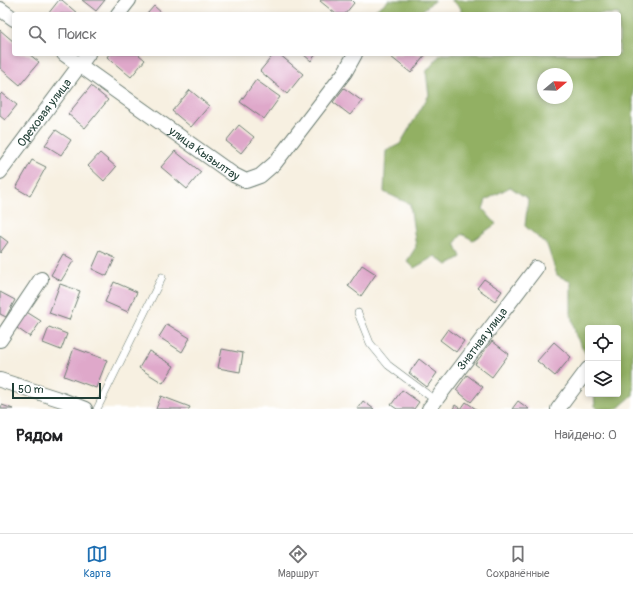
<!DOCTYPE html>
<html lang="ru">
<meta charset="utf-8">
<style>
:root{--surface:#fff;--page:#f2f2f2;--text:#202124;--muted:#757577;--line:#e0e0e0;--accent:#1f6fb2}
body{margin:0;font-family:Pangolin,sans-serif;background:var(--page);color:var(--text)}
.controls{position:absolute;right:12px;bottom:12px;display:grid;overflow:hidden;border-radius:4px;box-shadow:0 2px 6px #0003}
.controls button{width:36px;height:36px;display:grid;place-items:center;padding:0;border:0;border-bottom:1px solid var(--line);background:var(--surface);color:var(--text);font:20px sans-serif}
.compass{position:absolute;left:537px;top:68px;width:36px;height:36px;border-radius:50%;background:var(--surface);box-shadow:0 2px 6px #0003;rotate:71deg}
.scale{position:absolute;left:12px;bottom:10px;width:89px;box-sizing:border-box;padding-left:4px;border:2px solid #1f3d34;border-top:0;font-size:11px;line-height:14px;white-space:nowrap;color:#1f3d34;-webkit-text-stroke:3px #fff;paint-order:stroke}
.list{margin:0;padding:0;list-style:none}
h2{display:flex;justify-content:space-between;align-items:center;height:52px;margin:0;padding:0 16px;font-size:17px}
h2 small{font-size:13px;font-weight:400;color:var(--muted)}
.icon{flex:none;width:22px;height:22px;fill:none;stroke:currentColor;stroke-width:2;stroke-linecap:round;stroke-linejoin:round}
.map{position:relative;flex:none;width:633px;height:409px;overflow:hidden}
.search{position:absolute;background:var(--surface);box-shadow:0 2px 6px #0003;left:12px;right:12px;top:12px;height:44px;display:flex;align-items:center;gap:10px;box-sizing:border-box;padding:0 14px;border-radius:4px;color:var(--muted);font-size:15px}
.sheet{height:124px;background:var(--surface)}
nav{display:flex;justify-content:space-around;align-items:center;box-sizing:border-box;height:56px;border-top:1px solid var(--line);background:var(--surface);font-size:11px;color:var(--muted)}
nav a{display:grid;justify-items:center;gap:2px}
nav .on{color:var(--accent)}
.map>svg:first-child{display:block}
.forest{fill:#92b064;stroke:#58764c;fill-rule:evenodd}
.building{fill:#dfa8ca}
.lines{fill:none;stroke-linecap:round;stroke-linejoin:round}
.service-casing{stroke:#6b7c71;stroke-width:8}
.minor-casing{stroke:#6b7c71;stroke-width:16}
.service{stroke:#fff;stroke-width:7}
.minor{stroke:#fff;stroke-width:14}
.labels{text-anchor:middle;stroke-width:4;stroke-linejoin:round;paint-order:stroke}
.street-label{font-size:12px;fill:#1f3d34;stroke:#fff}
</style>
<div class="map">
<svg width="633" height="409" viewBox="0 0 633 409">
<rect width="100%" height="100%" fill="#fff"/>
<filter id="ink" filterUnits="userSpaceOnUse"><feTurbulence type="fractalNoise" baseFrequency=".025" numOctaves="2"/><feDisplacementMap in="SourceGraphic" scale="8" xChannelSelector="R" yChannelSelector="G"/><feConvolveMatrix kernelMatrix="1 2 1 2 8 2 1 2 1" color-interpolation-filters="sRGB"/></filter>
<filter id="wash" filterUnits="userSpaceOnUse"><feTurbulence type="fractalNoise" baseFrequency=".012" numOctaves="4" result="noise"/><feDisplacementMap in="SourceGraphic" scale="16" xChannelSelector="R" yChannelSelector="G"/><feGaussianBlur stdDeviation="0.9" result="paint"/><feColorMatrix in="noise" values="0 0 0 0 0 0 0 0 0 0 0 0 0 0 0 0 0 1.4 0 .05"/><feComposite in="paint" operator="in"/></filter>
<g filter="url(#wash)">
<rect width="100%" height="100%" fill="#f7f0e1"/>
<g class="forest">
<path d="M388,0H435L418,14H369L387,2Z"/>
<path d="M451,0H633V395L617,409H598L595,406L594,394H618V328H588V358L576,336L571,315V282L557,275L547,245L525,226L528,199L510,187L486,200L483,209L496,224L473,240L462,234L455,243L461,257L447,265L435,256L414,268L407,261L416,247L410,204L384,192L386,151L400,144L429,95L426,72L441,54H619V14H461V8ZM543,74H567V98H543Z"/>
</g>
<g id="blocks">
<g class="building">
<path d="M59,0H62L78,14H48Z"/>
<path d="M82,0H105L96,11Z"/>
<path d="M321,0H351L354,3L345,14H336L320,1Z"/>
<path d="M154,6L163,14H147Z"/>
<path d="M0,30L14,42V54H29L39,62L20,85L0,68Z"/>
<path d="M109,54H138L145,60L131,77L107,57Z"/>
<path d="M274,54H279L303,74L287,94L260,71Z"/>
<path d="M303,54H316L311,61Z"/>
<path d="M393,54H426L411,73L391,57Z"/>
<path d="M256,80L280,97L264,119L240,102Z"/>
<path d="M91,86L108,100L85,128L68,114Z"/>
<path d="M344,88L362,101L350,115L333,102Z"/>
<path d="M190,90L209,106L191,127L172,111Z"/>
<path d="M2,93L17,105L5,120L0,116V95Z"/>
<path d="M239,125L254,137L241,153L226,141Z"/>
<path d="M56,130L71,140L61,155L45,145Z"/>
<path d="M175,151L201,172L187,189L161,167Z"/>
<path d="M100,153L116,167L104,181L88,166Z"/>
<path d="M32,160L46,167L30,196L16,188Z"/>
<path d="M0,236L8,242L0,253Z"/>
<path d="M100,251L115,258L107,276L92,269Z"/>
<path d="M63,254L74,260L61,281L51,275Z"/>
<path d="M362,265L376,274L361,296L348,286Z"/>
<path d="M484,279L502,291L495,301L477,288Z"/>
<path d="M114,282L137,292L128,312L105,302Z"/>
<path d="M60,284L80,291L69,320L49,313Z"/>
<path d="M0,292L15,300L6,317L0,314Z"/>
<path d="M25,311L41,321L30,337L14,326Z"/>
<path d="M167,324L190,338L182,352L159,337Z"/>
<path d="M49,327L67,334L61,350L43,343Z"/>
<path d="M448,329L464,341L456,352L440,340Z"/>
<path d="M492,341L509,354L492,377L475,364Z"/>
<path d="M554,342L571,357L555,376L537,361Z"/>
<path d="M74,348L107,360L96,388L64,376Z"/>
<path d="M222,349L243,353L240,372L218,368Z"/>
<path d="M149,351L174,366L163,383L139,368Z"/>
<path d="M419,359L437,373L427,387L409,373Z"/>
<path d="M467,375L483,387L471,402L456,390Z"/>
<path d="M402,390L419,402L414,409H397L391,405Z"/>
<path d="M161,396L190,407L189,409H156Z"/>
<path d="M363,401L374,409H357Z"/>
<path d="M518,401L529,409H512Z"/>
<path d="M466,402L476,409H453L455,405L461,409Z"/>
<path d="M2,405L13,409H1Z"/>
</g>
</g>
</g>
<g filter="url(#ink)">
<use href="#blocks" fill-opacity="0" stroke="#6b7c71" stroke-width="1"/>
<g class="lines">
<defs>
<g id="service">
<path d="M358,313L370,343L388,365L435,400"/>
<path d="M97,409L162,277"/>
</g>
<g id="minor">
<path d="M0,9L14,19"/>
<path d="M118,14L129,0"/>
<path id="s1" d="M64,54L234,175L246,181L260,176L275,163L345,72L355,54"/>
<path id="s2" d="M0,172L88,54"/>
<path d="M0,340L41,279"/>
<path d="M0,380L62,400L85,409"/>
<path id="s3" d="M429,409L536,268"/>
<path d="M558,409L588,369"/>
</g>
</defs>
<use href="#service" class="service-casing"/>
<use href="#minor" class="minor-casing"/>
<use href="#service" class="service"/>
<use href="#minor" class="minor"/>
</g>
</g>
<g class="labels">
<g class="street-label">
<text dy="4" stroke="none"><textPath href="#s2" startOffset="74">Ореховая улица</textPath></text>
<text dy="4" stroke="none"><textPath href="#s1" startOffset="172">улица Кызылтау</textPath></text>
<text dy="4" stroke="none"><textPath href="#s3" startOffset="88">Знатная улица</textPath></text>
</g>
</g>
</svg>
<div class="controls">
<button><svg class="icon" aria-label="locate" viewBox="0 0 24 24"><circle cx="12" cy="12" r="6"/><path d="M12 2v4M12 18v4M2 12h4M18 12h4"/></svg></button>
<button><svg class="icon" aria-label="layers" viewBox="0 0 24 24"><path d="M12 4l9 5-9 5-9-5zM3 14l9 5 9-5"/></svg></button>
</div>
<svg class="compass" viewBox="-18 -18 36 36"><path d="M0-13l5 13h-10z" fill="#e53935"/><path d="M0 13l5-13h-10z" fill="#757577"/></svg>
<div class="scale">50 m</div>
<div class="search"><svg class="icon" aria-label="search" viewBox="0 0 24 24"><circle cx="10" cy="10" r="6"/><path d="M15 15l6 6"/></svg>Поиск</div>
</div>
<section class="sheet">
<h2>Рядом<small>Найдено: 0</small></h2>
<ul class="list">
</ul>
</section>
<nav>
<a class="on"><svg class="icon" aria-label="map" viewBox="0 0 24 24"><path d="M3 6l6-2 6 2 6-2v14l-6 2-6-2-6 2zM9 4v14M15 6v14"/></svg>Карта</a>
<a><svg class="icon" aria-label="directions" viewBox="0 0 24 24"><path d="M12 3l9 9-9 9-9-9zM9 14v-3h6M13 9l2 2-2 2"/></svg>Маршрут</a>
<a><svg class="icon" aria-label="saved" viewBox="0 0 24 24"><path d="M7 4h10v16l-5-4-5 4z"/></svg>Сохранённые</a>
</nav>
